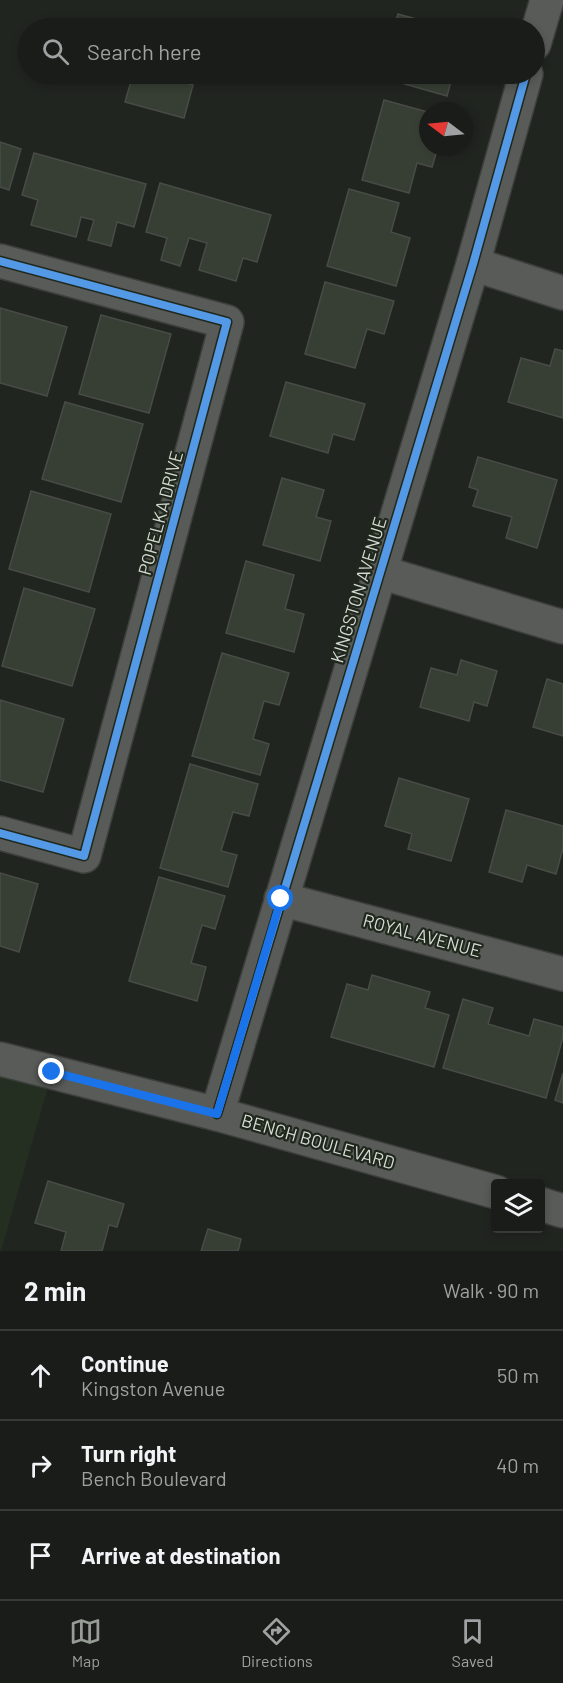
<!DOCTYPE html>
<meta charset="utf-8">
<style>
:root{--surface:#191c18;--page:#222521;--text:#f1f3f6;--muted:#9fa1a2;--line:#373a37;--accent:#979c96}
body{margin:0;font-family:Barlow,sans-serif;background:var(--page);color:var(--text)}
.controls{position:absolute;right:18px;bottom:18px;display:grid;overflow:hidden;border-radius:6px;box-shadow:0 3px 9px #0003}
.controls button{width:54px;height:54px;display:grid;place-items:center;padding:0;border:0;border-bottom:2px solid var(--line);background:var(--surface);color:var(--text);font:30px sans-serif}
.compass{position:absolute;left:419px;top:102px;width:54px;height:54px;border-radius:50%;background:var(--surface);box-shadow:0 3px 9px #0003;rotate:286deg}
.stop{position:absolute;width:18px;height:18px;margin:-14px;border:4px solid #1a73e8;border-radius:50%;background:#fff}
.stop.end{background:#1a73e8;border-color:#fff;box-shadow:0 2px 6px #0008}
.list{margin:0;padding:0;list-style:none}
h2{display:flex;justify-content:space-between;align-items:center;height:78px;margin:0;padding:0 24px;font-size:26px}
h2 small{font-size:20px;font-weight:400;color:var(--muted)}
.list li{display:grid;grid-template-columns:39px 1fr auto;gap:18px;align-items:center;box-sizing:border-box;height:90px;padding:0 24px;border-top:2px solid var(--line)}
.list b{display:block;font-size:22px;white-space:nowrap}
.list p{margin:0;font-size:20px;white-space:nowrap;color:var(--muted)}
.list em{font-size:20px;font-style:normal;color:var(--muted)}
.icon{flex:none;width:33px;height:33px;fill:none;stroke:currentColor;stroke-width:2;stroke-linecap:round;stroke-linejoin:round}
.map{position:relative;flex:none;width:563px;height:1251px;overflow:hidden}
.search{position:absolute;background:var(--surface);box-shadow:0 3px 9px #0003;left:18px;right:18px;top:18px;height:66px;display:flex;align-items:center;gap:15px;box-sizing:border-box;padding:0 21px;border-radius:33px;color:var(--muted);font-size:22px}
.sheet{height:348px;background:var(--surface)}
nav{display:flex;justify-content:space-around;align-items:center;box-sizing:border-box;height:84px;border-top:2px solid var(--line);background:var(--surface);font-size:16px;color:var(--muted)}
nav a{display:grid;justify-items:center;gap:3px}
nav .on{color:var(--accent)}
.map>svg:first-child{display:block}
.built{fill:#242f21}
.building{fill:#373f34;stroke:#484c47;stroke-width:1.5}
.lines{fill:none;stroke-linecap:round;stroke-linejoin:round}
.minor-casing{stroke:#3c3f3b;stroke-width:36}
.secondary-casing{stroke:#3c3f3b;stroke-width:36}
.minor{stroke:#585b57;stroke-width:33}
.secondary{stroke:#585b57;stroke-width:33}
.cycleway-casing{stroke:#20281d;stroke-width:11}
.cycleway{stroke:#5399e6;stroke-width:8}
.route{stroke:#1a73e8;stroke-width:8}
.labels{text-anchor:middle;stroke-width:4.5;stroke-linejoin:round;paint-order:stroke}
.street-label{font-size:18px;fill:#d6dcd5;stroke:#20281d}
</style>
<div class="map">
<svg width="563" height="1251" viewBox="0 0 563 1251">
<rect width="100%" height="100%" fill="#212520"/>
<path class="built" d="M0,1059L52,1073L1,1251H0Z"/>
<g class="building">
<path d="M398,14L438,25L437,28H394Z"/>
<path d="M133,74H154L193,85L184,118L125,102Z"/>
<path d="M381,74H453L447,96L380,77Z"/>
<path d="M384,100L428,112V147H438L432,167L417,163L409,193L362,180Z"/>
<path d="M0,142L21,149L9,190L0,187Z"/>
<path d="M34,153L146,184L134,227L117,222L111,246L88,240L94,220L81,217L76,237L31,225L38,200L22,195Z"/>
<path d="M160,183L271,215L257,262L243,258L236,281L199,270L207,243L189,238L180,266L161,260L167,238L146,232Z"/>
<path d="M349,189L399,203L391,232L410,238L396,286L327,266Z"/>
<path d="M325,282L394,301L384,334L367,329L355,368L305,354Z"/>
<path d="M0,308L67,327L47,396L0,383Z"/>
<path d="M101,315L171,334L149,413L79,394Z"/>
<path d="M555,349L563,351V418L508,402L521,358L550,366Z"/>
<path d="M286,382L365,404L354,440L333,434L328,453L270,436Z"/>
<path d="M65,402L143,424L121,502L42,479Z"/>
<path d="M478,457L557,480L537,548L506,538L512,517L473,506L478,490L469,487Z"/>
<path d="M282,478L324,490L316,517L331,521L320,561L263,545Z"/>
<path d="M31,491L111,514L89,592L9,569Z"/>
<path d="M246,561L294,575L285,609L304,614L294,652L226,633Z"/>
<path d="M24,588L95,609L72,686L2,666Z"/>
<path d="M222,653L289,673L279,705L264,701L253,739L269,744L260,775L192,756Z"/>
<path d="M461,660L497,671L487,706L474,702L469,721L420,707L431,668L457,675Z"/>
<path d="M547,679L563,684V736L533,727Z"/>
<path d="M0,700L64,719L43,792L0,780Z"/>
<path d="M190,764L258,784L249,816L233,812L221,851L237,855L228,887L160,868Z"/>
<path d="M399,778L469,799L451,861L408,849L412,834L385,826Z"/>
<path d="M506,810L563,826V848L556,874L527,865L522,882L489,872Z"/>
<path d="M0,873L38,884L19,952L0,946Z"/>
<path d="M159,877L225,896L215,929L202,925L191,963L206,967L197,1001L129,981Z"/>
<path d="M372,975L430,992L425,1008L449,1015L434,1067L331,1037L347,984L368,990Z"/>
<path d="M463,999L493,1008L488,1024L529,1036L534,1019L563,1027V1037L546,1098L443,1068Z"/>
<path d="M563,1073V1103L555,1100Z"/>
<path d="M48,1181L124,1204L117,1227L109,1225L102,1251H61L66,1232L35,1223Z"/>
<path d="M208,1229L241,1239L238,1251H201Z"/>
</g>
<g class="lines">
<defs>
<g id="minor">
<path d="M534,44L547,0"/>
<path d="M0,261L227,322L84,856L0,833"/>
<path d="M473,264L563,293"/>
<path d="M380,572L563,627"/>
<path d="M281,899L563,974"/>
<path d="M217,1114L473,264L526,74"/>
</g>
<g id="secondary">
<path d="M0,1059L217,1114L496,1192"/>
<path d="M540,1204L563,1211"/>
</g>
</defs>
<use href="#minor" class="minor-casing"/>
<use href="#secondary" class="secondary-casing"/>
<use href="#minor" class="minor"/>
<use href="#secondary" class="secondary"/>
<defs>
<g id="cycleway">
<path d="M0,261L227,322L84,856L0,833"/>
<path d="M217,1114L473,264L526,74"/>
</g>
</defs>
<use href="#cycleway" class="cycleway-casing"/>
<use href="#cycleway" class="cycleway"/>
</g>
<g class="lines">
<path class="route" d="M52,1072L217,1114L281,899"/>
</g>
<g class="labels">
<g class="street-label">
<text transform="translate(161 513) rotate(-75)" y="6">POPELKA DRIVE</text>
<text transform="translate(359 590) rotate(-73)" y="6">KINGSTON AVENUE</text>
<text transform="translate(422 936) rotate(15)" y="6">ROYAL AVENUE</text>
<text transform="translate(318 1142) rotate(16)" y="6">BENCH BOULEVARD</text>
</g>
</g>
</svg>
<div class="controls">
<button><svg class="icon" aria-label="layers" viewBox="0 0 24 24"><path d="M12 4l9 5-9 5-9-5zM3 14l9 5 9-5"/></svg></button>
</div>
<svg class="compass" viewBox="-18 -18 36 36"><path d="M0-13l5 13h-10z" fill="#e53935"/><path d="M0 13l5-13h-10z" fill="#9fa1a2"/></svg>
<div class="stop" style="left:281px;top:899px"></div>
<div class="stop end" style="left:52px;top:1072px"></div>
<div class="search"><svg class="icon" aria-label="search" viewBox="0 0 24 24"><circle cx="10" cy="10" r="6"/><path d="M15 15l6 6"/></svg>Search here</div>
</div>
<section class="sheet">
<h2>2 min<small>Walk · 90 m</small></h2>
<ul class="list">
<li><svg class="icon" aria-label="ahead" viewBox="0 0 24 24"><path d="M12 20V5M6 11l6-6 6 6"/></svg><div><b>Continue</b><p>Kingston Avenue</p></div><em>50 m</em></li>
<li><svg class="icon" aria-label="right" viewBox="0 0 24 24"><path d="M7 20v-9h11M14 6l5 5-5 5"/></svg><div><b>Turn right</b><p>Bench Boulevard</p></div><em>40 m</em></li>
<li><svg class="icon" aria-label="arrive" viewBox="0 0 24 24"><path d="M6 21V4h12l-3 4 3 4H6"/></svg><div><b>Arrive at destination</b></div></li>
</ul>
</section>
<nav>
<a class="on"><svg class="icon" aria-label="map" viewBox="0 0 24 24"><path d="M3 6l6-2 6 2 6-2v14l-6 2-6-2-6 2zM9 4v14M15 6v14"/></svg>Map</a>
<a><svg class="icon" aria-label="directions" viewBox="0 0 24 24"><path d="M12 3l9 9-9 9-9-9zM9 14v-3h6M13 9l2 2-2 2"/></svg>Directions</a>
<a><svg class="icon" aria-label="saved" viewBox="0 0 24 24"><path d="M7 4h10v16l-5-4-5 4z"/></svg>Saved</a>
</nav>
